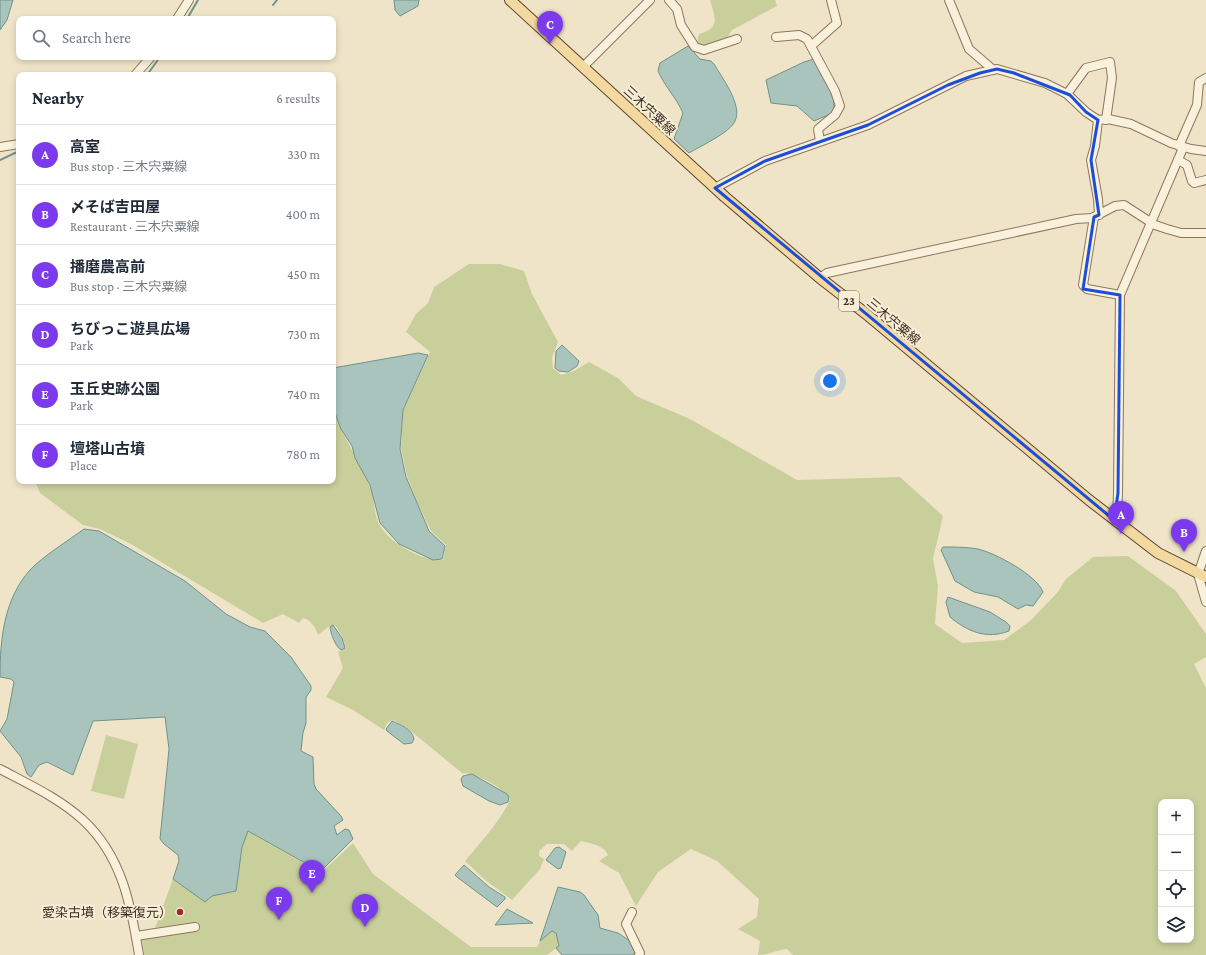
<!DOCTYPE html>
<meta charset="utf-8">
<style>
:root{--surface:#fff;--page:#f6f6f7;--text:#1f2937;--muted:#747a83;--line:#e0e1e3;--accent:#7c3aed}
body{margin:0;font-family:"Crimson Pro","Noto Sans JP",serif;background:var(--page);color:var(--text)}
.controls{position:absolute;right:12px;bottom:12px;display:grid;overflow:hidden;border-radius:8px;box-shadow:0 2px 6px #0003}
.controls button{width:36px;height:36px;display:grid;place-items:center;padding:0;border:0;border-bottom:1px solid var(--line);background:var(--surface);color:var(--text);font:20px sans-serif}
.you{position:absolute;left:830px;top:381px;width:14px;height:14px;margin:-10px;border:3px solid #fff;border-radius:50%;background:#1a73e8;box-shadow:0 0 0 6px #1a73e833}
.badge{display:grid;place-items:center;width:26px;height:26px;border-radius:50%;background:var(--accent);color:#fff;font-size:13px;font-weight:700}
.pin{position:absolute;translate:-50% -33px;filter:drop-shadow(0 1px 2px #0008)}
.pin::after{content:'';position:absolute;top:21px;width:14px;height:12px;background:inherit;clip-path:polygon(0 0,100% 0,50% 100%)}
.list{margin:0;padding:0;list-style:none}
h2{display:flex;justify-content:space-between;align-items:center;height:52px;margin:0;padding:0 16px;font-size:17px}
h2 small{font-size:13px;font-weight:400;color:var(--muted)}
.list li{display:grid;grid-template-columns:26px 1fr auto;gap:12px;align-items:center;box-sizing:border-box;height:60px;padding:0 16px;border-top:1px solid var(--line)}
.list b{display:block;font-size:15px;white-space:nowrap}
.list p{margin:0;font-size:13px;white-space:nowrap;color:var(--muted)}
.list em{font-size:13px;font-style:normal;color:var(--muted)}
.icon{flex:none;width:22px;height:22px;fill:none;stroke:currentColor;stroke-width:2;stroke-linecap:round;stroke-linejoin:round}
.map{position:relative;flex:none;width:1206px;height:955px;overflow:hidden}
.search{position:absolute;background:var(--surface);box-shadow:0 2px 6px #0003;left:16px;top:16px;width:320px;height:44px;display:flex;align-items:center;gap:10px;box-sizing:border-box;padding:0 14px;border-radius:8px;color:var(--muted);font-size:15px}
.panel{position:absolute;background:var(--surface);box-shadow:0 2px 6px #0003;left:16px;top:72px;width:320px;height:412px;border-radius:8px}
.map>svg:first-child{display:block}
.green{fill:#c9cf9b;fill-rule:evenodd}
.water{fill:#a9c4bc;stroke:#6f938a}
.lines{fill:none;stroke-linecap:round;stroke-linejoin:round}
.stream{stroke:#6f938a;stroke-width:2}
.minor-casing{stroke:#8d765c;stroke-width:10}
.major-casing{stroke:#5b4430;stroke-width:12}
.minor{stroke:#faf1dc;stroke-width:8}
.major{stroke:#f3d9a0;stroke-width:10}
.marked{fill:none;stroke:#1d4ed8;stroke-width:3;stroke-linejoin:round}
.poi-dot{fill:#9e2a2b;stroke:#f7eed8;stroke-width:1.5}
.labels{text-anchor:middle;stroke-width:4;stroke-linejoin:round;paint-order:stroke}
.shield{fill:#f7eed8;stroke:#756857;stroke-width:1}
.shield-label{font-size:12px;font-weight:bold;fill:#3d2e20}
.street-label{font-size:13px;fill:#3d2e20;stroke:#f7eed8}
.poi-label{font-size:13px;fill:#3d2e20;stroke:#f7eed8;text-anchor:end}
</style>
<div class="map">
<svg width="1206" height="955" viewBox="0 0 1206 955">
<rect width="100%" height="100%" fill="#f0e4c8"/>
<g class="green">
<path d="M710,0H775L777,6L732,30L727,38L720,43L699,46L697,42L699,34C721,28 715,18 710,0Z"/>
<path d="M469,264H500L524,271L532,294L558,342L552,358L553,368L561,375L574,371L589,362L618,378L636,396L690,419L797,480L900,477L943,516L933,559L938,586L935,624L962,643L1004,640L1030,621L1057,593L1066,579L1093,557L1128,556L1176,591L1206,634V657L1194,664L1206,688V955H793L787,949C776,950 769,955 758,955L760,941L738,929L757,917L759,899L717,861L691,849L658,872L636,906L619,873L599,861L608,855C605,846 590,843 581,841L572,851L564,844H547L539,851V856L544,859L540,869L512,900L484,879L465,861C476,848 507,813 510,798C502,787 476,773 462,773L406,727L393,720L388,722L384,730L353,710L326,697L343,668L338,652L346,648L342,636L335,625L328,627L318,635C316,628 310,619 303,618L299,623L283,614L263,623L131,544L100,529L83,525L40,493L35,481H333V410C343,436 358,459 369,485C375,497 373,512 379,524C388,542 423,562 443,560L446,545L431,531L417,502L407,476L401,448L403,411L430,352L406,332L416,314L428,303L434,287ZM1161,802H1191V940H1161Z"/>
<path d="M106,735L138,744L124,799L91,791Z"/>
<path d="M249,832L321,873L353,843L373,874L471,947H537L540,941L553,931L556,933L559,946L547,955H144L141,931L155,928L173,879L205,902L212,896L236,891L242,847L246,834Z"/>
</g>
<g class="water">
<path d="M0,0H13L7,20L0,30Z"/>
<path d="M394,0H419L418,6L400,16L395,10Z"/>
<path d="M688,46L700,59L711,61L714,64C722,78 743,105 735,121C731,132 699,147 689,153L674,139L683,113C676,97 665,87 658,71L660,63Z"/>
<path d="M814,59C823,74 838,95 833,113L814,121L797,106L771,103L766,80L804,62Z"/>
<path d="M562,345L579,361L577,366L568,372L559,371L555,368L556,351Z"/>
<path d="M418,353L428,355L403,410L400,449L406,477L429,531L445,546L442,559L433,560L399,544L380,523L370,485L355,458L352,446L341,429L333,408V368Z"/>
<path d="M84,529L99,531L185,581L226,614L250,627L265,631L291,657L311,686V690L306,697V723L303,733L301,751L313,757L314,784L316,789L341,816L343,820L334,826L337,835L345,829L349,830L353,839L323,869L314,868L248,831L242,847L236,891L212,896L205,902L173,879L179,861L178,855L164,844L160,839L169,749L165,717L93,721L73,775L47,762L39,765L31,777L27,774L21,757L0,731L7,719L14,682L11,679L0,677C0,639 4,599 30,570C42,557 69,540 84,529Z"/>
<path d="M943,547C955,547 967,547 978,549C995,553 1037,575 1043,592L1033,606L1026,605L1018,609L998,597L974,592L955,581L941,550Z"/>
<path d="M948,597L990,612L1006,622L1010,626L1009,631C986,640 967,631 950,617L946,602Z"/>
<path d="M333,625L342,638L345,648L341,650C335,646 331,634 330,627Z"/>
<path d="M392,721C401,725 412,729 414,739L412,743L404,744L387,731L386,729Z"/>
<path d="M472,774L507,794L509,797L508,802L500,805L489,801L463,786L461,779L463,776Z"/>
<path d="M559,847L566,852L561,868L558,869L546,860L555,848Z"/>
<path d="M464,865L489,887L505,897V899L497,907L457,877L455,875Z"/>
<path d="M558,887L580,892L584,895L598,915L600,928L618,933L630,941L635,952L633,955H562L556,948L559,946L556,933L552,931L540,941Z"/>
<path d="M507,909L533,923L495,925Z"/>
</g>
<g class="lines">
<g class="stream">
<path d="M273,5L277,0"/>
<path d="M187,19L198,0"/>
<path d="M147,75L160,57"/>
<path d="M0,160L19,151"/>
</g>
<defs>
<g id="minor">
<path d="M669,0L677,9L681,25L695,47L704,50L737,39"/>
<path d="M949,0L969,49L990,67L992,70"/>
<path d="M177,19L189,0"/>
<path d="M776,37L799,35L807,39L835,91L840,106L835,115L818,129L820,141"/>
<path d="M811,46L837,23L831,0"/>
<path d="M584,66L650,0"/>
<path d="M135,75L151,57"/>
<path d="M1067,94L1086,68L1110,62L1112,78L1106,120"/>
<path d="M1098,120L1095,146L1091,160L1098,199L1099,215"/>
<path d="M1179,146L1197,105L1199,82L1206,78"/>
<path d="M0,147L19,144"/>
<path d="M1178,160L1187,165L1192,181L1194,183L1206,180"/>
<path d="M715,188L765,161L868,125L966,76L997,69L1045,83L1067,94L1086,112L1098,120L1108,119L1131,124L1171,143L1191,149L1206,151"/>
<path d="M1094,217L1083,285L1087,289L1120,295"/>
<path d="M820,278L827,273L1076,219L1092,218L1115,206L1124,205L1155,225L1167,229L1181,233H1206"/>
<path d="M1114,520L1117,517L1118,493L1120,295L1183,148"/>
<path d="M1206,551L1198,574L1206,602"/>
<path d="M0,769C28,784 59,798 83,820C122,856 131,905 139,955"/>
<path d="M632,912L626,924L640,953L639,955"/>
<path d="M136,936L195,927"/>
</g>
<path id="major" d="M510,0L725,197L820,278L865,313L1089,500L1158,553L1206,577"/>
</defs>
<use href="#minor" class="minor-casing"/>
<use href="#major" class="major-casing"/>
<use href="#minor" class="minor"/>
<use href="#major" class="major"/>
</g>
<path class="marked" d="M997,69L1014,73L1070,95L1086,112L1098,120L1091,160L1099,215L1094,217L1083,289L1120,295L1118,493L1114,520L715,188L765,161L868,125L948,85L980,73Z"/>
<circle class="poi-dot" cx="180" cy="912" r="4"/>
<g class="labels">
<rect class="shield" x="839" y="291" width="20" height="20" rx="3"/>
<g class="shield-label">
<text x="849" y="305">23</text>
</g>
<g class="street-label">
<text transform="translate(650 110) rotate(43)" y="5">三木宍粟線</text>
<text transform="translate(894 321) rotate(40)" y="5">三木宍粟線</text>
</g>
<g class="poi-label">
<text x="172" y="917">愛染古墳（移築復元）</text>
</g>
</g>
</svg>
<div class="controls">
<button>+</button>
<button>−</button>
<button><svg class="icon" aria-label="locate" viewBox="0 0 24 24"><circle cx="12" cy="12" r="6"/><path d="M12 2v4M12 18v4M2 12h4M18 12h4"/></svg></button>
<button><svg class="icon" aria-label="layers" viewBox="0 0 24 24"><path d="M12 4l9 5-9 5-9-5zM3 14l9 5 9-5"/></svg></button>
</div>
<div class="you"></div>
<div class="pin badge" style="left:1121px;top:534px">A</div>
<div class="pin badge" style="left:1184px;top:552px">B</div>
<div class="pin badge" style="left:550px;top:44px">C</div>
<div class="pin badge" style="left:365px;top:927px">D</div>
<div class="pin badge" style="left:312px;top:893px">E</div>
<div class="pin badge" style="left:279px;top:920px">F</div>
<div class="search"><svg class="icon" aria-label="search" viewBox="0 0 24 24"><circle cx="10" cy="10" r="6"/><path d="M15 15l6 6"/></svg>Search here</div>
<section class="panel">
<h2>Nearby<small>6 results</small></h2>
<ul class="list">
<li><span class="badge">A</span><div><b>高室</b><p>Bus stop · 三木宍粟線</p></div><em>330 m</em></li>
<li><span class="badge">B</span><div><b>〆そば吉田屋</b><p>Restaurant · 三木宍粟線</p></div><em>400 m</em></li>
<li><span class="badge">C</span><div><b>播磨農高前</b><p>Bus stop · 三木宍粟線</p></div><em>450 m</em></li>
<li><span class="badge">D</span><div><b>ちびっこ遊具広場</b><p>Park</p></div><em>730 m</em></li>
<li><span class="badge">E</span><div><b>玉丘史跡公園</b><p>Park</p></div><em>740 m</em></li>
<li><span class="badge">F</span><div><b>壇塔山古墳</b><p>Place</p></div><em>780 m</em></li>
</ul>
</section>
</div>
